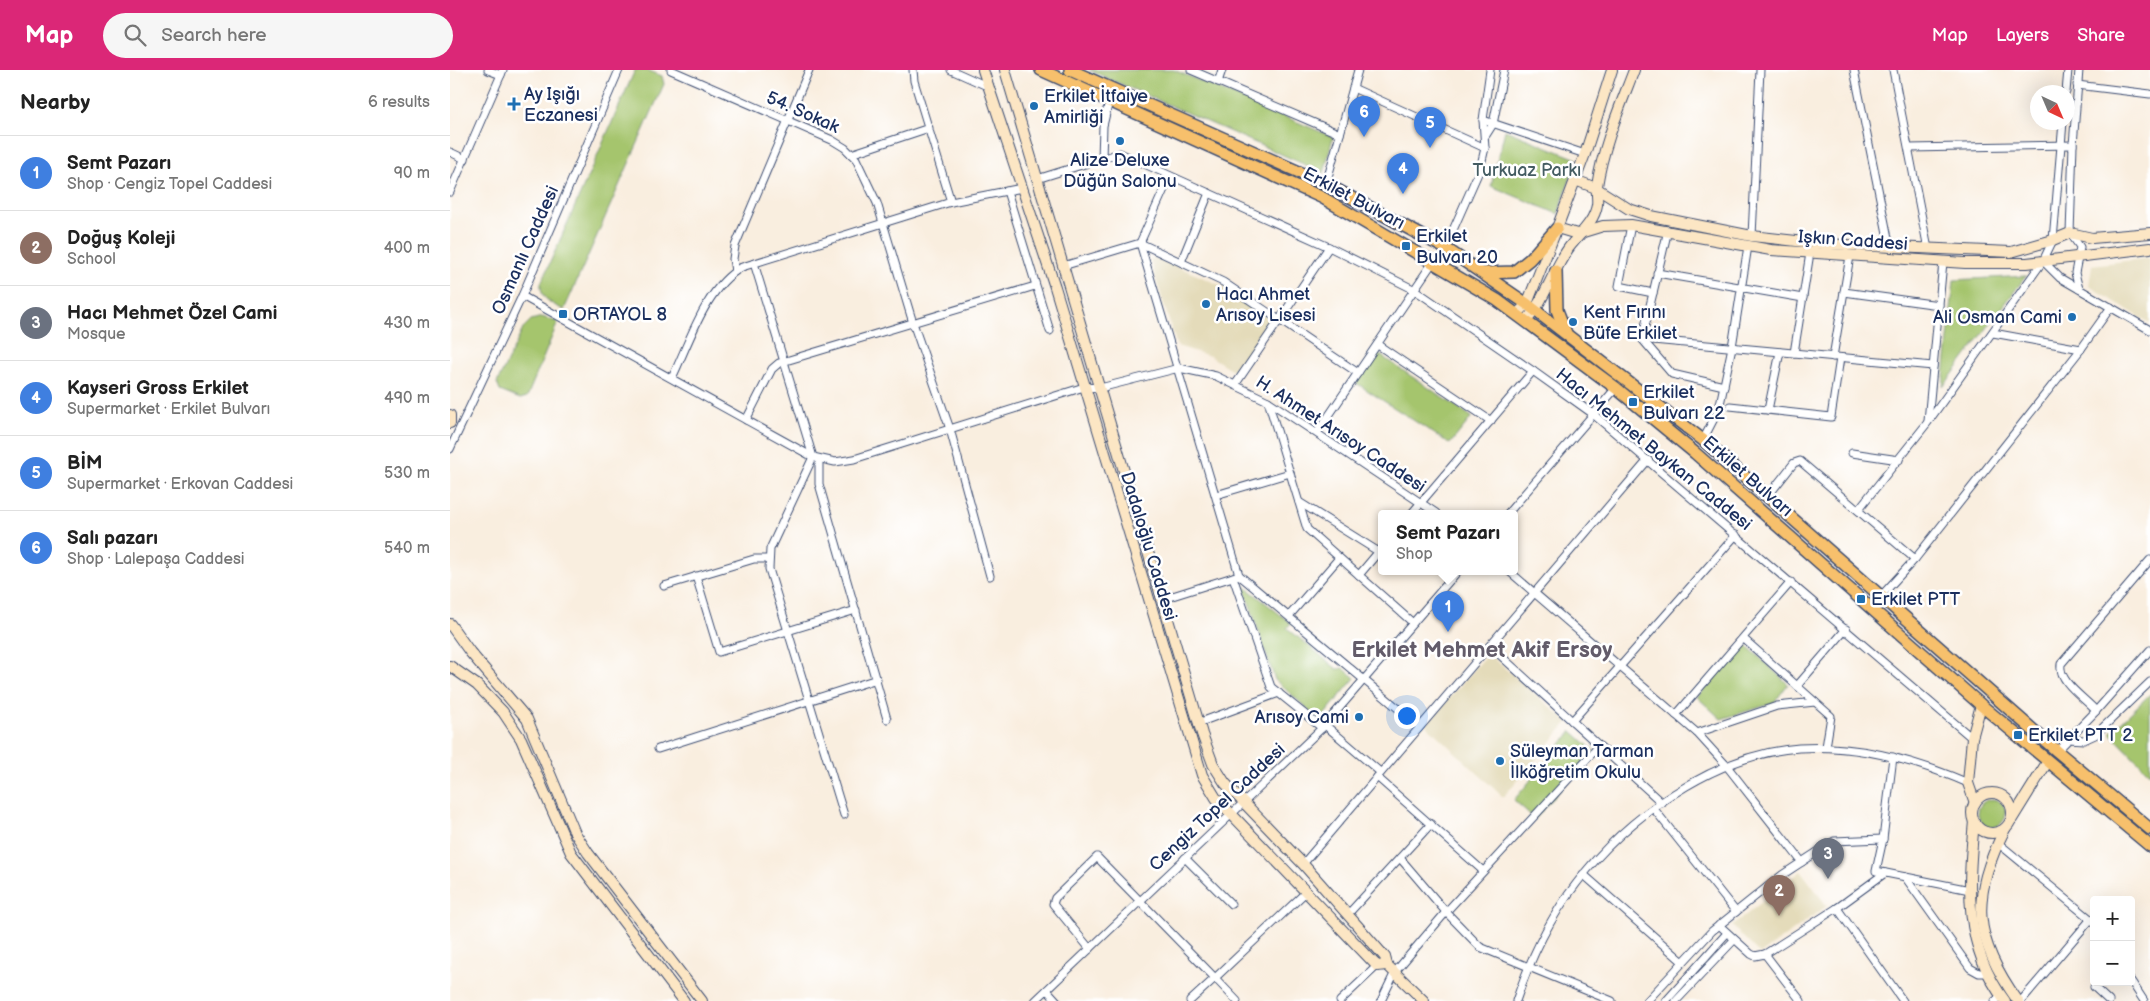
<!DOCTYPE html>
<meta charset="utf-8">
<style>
:root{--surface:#fff;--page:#f6f6f6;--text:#222;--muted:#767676;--line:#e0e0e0;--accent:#db2777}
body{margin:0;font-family:"Balsamiq Sans",sans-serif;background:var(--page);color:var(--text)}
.controls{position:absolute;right:15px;bottom:15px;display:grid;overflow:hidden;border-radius:5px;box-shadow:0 5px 20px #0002}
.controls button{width:45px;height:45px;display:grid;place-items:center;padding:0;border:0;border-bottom:1px solid var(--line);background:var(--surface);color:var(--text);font:25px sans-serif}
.compass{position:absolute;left:1580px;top:15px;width:45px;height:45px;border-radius:50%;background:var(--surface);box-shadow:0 5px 20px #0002;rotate:136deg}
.you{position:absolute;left:956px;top:645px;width:18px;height:18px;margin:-12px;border:4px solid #fff;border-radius:50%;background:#1a73e8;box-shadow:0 0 0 8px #1a73e833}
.badge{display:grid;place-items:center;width:32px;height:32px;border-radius:50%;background:var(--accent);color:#fff;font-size:16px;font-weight:700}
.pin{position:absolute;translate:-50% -41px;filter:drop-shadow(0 1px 2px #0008)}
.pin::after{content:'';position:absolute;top:26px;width:18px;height:15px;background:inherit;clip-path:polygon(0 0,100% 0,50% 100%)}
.popup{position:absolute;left:928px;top:440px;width:140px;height:65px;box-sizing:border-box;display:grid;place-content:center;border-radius:5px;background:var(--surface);filter:drop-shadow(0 1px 4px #0005);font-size:16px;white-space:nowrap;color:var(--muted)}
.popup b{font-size:19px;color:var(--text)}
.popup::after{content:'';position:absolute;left:50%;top:100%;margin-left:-10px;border:10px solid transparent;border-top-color:var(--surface)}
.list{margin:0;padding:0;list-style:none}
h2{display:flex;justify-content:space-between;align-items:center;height:65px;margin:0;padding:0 20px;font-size:21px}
h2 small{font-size:16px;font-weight:400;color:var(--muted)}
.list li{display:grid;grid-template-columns:32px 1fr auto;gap:15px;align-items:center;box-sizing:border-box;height:75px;padding:0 20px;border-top:1px solid var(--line)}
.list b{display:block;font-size:19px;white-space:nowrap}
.list p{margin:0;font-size:16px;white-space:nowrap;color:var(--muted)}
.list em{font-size:16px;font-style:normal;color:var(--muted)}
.icon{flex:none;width:28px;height:28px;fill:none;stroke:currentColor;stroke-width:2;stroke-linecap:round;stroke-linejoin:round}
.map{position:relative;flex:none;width:1700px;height:931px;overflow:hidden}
header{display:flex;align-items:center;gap:30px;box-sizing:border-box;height:70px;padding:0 25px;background:var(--accent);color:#fff}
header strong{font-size:24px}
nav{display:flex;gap:28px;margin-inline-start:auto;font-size:18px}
.search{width:350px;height:45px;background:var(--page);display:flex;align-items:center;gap:12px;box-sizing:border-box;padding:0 18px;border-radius:28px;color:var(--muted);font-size:19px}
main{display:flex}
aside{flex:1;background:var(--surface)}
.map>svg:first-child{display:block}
.built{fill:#e4dbba}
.green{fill:#a5c56d;stroke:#607a66}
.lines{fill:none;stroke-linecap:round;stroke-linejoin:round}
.street-casing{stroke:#3c4c71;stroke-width:9}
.secondary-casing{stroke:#3c4c71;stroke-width:12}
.primary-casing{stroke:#3c4c71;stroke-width:14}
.street{stroke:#fff;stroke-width:7}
.secondary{stroke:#fce6c4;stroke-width:10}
.primary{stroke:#f7c06c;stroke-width:11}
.poi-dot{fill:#1f6fb2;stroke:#fff;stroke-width:2}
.labels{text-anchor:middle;stroke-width:5;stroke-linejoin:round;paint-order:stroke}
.poi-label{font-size:18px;fill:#1b2f5e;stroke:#fff;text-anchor:start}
.street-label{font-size:18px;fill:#1b2f5e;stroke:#fff}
.park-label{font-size:18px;fill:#445c62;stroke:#fff}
.district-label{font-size:22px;font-weight:bold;fill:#635c6a;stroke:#fff}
</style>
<header>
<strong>Map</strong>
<div class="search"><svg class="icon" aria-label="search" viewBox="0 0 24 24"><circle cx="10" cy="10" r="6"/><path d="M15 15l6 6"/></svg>Search here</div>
<nav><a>Map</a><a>Layers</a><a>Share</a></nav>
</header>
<main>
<aside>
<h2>Nearby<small>6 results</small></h2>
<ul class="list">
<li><span class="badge" style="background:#3f7fe0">1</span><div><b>Semt Pazarı</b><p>Shop · Cengiz Topel Caddesi</p></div><em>90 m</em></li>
<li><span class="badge" style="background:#8d6e63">2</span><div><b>Doğuş Koleji</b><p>School</p></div><em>400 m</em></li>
<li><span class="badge" style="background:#6b7280">3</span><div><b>Hacı Mehmet Özel Cami</b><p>Mosque</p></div><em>430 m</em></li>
<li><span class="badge" style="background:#3f7fe0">4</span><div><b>Kayseri Gross Erkilet</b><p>Supermarket · Erkilet Bulvarı</p></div><em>490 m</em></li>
<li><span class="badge" style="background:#3f7fe0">5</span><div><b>BİM</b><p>Supermarket · Erkovan Caddesi</p></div><em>530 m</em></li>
<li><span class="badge" style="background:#3f7fe0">6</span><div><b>Salı pazarı</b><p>Shop · Lalepaşa Caddesi</p></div><em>540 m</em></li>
</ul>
</aside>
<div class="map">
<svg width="1700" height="931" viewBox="0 0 1700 931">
<rect width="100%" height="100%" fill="#fff"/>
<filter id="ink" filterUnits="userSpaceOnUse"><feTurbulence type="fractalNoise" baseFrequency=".02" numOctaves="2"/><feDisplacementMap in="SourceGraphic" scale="10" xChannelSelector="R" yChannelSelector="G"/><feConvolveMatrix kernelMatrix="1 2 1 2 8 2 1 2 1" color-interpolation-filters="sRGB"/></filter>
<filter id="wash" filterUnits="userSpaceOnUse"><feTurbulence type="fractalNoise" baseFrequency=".0096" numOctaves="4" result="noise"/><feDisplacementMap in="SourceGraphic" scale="20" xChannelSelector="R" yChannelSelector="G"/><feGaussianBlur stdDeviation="1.12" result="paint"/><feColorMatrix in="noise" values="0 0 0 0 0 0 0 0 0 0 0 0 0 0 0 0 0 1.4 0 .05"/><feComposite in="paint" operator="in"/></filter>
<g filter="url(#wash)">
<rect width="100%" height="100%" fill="#f9eedf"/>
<g class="built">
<path d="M706,187L774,217L822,250L787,303L760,286L727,276L700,190Z"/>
<path d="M1700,188V253L1639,216L1642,195Z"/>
<path d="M1038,584L1118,652L1053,727L976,655Z"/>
<path d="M1351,801L1377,836L1310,884L1282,856Z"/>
</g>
<g class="green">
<path d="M185,0H197L212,6L214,14L114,240C102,234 90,229 91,213Z"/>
<path d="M639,0H724L883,67L874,103Z"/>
<path d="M1055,60L1127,89L1108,144L1041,116Z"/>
<path d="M1576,206L1493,317L1504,210Z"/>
<path d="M92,247L108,252L77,327L70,329L50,321L47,313L74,257L81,250Z"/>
<path d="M927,283L1022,347L1000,374L906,313Z"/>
<path d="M793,515L841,553L837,558L887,599L893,598L905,608L870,650L825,610Z"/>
<path d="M1295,574L1338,614L1324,633L1271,649L1247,627Z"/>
<path d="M1700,624V704L1660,663Z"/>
<path d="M1122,661L1144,681L1085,749L1064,730Z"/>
<circle cx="1542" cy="743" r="14"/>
</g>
</g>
<g filter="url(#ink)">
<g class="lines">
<defs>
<g id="street">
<path d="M38,0L51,5"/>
<path d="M221,0L382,70L395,78L406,89L427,133L463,253L500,359L540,506"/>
<path d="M463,0L464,11L501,132"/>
<path d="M501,0L539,17"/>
<path d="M741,0L890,64"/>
<path d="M1404,0L1440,178"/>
<path d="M1443,0L1478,179"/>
<path d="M1629,0L1623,75L1620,163L1630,177L1625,203L1629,219"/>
<path d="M768,12L772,0"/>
<path d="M1627,15L1700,24"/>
<path d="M903,18L1035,78"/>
<path d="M1616,22L1618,0"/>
<path d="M1033,50L1135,84"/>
<path d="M1613,52L1603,170L1593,191L1610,208L1700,260"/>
<path d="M1036,65L1043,54L1054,0"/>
<path d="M1460,78L1623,75"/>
<path d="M0,82L15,89"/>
<path d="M401,84L479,58"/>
<path d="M652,89L653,56L659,31"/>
<path d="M720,106L690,173L789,505L969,656"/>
<path d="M587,109L670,83L879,177L965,220L1083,301L1143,344L1522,668"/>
<path d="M876,114L908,0"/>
<path d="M557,121L600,261"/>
<path d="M0,122L53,0"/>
<path d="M1181,155L1169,216L1203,223"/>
<path d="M1302,166L1310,0"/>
<path d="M995,178L1030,99L1035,78L1033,50L1040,0"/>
<path d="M731,192L759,123"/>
<path d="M304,193L363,387L320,479L319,499L394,745"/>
<path d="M613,196L690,173L773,212L908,303"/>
<path d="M285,201L283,189L285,176L359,0"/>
<path d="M1207,203L1353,228"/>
<path d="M1394,222L1489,235"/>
<path d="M72,226L363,387L385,392L404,389L634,317L650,318L729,298L766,306L818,331L986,443"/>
<path d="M1543,263L1631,279"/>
<path d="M1192,269L1483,296"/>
<path d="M1192,269L1218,160"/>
<path d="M1192,269L1222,304L1274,316"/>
<path d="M928,275L1041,351"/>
<path d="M1344,283L1360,183"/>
<path d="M1383,287L1400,186"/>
<path d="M222,308C240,271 255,218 292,197L501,132L572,118"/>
<path d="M785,315L879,177"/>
<path d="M818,331L857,459L963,553"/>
<path d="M1280,336L1381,347L1390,288"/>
<path d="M1318,340L1330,282"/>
<path d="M296,350L322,299L329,293L585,216"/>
<path d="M1478,351L1493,192"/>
<path d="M867,363L983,192"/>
<path d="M1253,370L1269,339L1282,277L1298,176"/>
<path d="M0,379L72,226L169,0"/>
<path d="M1402,383L1449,390"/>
<path d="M369,389V414L437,649"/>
<path d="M766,425L840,403"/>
<path d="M1318,426L1344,393L1350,391L1465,489"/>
<path d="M849,432L929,482"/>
<path d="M1408,440L1478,352L1593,191"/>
<path d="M962,443L1083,301"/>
<path d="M1058,443L1166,318"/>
<path d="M1059,501L1247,663L1276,695L1352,792"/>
<path d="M909,505L931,479"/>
<path d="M246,506L269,582L406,540"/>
<path d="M783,507L821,617L872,658"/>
<path d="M214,516L304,489H318"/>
<path d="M1431,526L1465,489L1631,279L1661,237"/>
<path d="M713,529L786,506"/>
<path d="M839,546L889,488"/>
<path d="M1294,569L1381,646L1376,677"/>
<path d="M1040,576L1212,733"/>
<path d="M1347,616L1396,559"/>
<path d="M1646,641C1635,628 1608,612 1611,594L1700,490"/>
<path d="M1226,645L1341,512"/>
<path d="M1122,651L1286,465"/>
<path d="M748,653L829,623"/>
<path d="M875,655L930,702"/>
<path d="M1247,663L1327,636L1365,632"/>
<path d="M1618,669L1634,670L1645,665L1700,612"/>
<path d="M208,679L427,609"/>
<path d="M1607,681L1646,641L1700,580"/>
<path d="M1443,687L1433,769L1426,801L1520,820"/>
<path d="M927,707L1032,800"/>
<path d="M1204,739L1286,842"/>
<path d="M1548,773L1644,852"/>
<path d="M735,788L781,834"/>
<path d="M950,788L996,842L1030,877L1162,931"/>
<path d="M853,794L1198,390"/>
<path d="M1133,804L1233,892"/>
<path d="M1455,807L1520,898L1529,903H1537"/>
<path d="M1387,838L1453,931"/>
<path d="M899,843L981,754"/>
<path d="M1269,855L1301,884L1305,886L1315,884"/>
<path d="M640,879L603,834L605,828L647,787L765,908L857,821"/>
<path d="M1681,911L1694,931"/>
<path d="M1644,917L1659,931"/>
<path d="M597,920L607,931"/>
<path d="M585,931L872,658L1008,501"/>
<path d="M740,931L765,908L787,931"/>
<path d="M890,931L927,896"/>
<path d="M931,931L945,902L996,842L1148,677"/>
<path d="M1066,931C1080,889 1099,849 1126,814C1175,748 1265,684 1349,678C1407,674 1465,690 1518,713"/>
<path d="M1197,931L1262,861L1332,805L1384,771L1433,769"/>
<path d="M1216,931L1277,863"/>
<path d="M1226,931L1284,870"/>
<path d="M1351,931L1315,884L1387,838L1435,803"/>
<path d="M1545,931L1552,927"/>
<path d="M1571,931L1641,849"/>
</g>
<g id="secondary">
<path d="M533,0L605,217L752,705L766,728L927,896L937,895"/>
<path d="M555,0L752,664L763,694L775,713L853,794L935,887L937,895L974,931"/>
<path d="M1125,110L1146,118L1179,139L1201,146L1302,166L1373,174L1561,182L1603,170L1620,163L1642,168L1700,163"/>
<path d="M1107,158L1127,164L1153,156L1181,155L1321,180L1515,193H1577L1700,178"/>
<path d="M1067,244L1077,234L1107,158L1135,84L1162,0"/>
<path d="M1076,251C1095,230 1102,202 1118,179C1128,165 1144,153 1147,135C1148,129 1146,122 1147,116C1153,76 1170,37 1184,0"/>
<path d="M0,345V353"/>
<path d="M0,554L20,582L77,649L125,763L138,783L252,931"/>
<path d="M0,596L27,615L53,642L71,669L121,783L234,931"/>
<circle cx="1542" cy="743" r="20"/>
<path d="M1525,733L1518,713L1522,668L1531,635"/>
<path d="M1562,749L1598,691"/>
<path d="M1524,751C1518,817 1513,875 1555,931"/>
<path d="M1555,759C1520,827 1523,869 1568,931"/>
</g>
<g id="primary">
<path d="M591,0L873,128L1047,230L1166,318L1245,383L1531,635L1700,776"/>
<path d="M620,0L876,114L995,178L1077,234L1253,370L1607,681L1700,759"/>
<path d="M1106,201L1107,240L1116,263"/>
<path d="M1033,203L1064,202L1080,189L1107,158"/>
</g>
</defs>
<use href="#street" class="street-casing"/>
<use href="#secondary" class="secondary-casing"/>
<use href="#primary" class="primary-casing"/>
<use href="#street" class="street"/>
<use href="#secondary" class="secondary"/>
<use href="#primary" class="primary"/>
</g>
</g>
<g class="poi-dot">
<path d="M61.5 26.5h5v5h5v5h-5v5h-5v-5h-5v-5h5z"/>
<circle cx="584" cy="36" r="5"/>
<circle cx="670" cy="71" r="5"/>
<rect x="951" y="171" width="10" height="10" rx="2.5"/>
<circle cx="756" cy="234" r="5"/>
<rect x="108" y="239" width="10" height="10" rx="2.5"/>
<circle cx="1622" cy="247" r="5"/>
<circle cx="1123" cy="252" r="5"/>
<rect x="1178" y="327" width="10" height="10" rx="2.5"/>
<rect x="1406" y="524" width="10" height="10" rx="2.5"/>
<circle cx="909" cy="647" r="5"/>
<rect x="1563" y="660" width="10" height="10" rx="2.5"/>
<circle cx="1050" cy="691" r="5"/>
</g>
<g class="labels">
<g class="poi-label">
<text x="74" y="30">Ay Işığı<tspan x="74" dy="21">Eczanesi</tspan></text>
<text x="594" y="32">Erkilet İtfaiye<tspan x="594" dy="21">Amirliği</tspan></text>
<text x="670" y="96" text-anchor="middle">Alize Deluxe<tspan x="670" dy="21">Düğün Salonu</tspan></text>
<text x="966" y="172">Erkilet<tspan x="966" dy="21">Bulvarı 20</tspan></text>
<text x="766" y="230">Hacı Ahmet<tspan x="766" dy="21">Arısoy Lisesi</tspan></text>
<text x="1133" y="248">Kent Fırını<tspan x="1133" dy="21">Büfe Erkilet</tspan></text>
<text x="123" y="250">ORTAYOL 8</text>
<text x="1612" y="253" text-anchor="end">Ali Osman Cami</text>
<text x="1193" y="328">Erkilet<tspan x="1193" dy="21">Bulvarı 22</tspan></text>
<text x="1421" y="535">Erkilet PTT</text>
<text x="899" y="653" text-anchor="end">Arısoy Cami</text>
<text x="1578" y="671">Erkilet PTT 2</text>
<text x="1060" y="687">Süleyman Tarman<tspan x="1060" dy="21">İlköğretim Okulu</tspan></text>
</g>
<g class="street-label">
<text transform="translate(353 42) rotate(24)" y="6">54. Sokak</text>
<text transform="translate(904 128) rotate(28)" y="6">Erkilet Bulvarı</text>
<text transform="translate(1403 170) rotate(4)" y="6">Işkın Caddesi</text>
<text transform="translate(75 180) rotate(-66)" y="6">Osmanlı Caddesi</text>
<text transform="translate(891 364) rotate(33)" y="6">H. Ahmet Arısoy Caddesi</text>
<text transform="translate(1204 379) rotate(39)" y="6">Hacı Mehmet Baykan Caddesi</text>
<text transform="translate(1298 406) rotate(41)" y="6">Erkilet Bulvarı</text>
<text transform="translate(699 476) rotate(73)" y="6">Dadaloğlu Caddesi</text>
<text transform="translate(767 737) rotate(-43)" y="6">Cengiz Topel Caddesi</text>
</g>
<g class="park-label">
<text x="1077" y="106">Turkuaz Parkı</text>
</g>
<g class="district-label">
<text x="1032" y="587">Erkilet Mehmet Akif Ersoy</text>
</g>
</g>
</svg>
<div class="controls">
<button>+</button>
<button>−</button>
</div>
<svg class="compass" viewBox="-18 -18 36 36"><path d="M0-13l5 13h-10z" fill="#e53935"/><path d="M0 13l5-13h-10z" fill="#767676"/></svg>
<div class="you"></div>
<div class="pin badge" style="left:998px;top:562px;background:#3f7fe0">1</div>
<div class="popup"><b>Semt Pazarı</b>Shop</div>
<div class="pin badge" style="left:1329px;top:846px;background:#8d6e63">2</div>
<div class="pin badge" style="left:1378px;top:809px;background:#6b7280">3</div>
<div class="pin badge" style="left:953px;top:124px;background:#3f7fe0">4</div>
<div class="pin badge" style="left:980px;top:78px;background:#3f7fe0">5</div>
<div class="pin badge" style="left:914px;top:67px;background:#3f7fe0">6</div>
</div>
</main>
